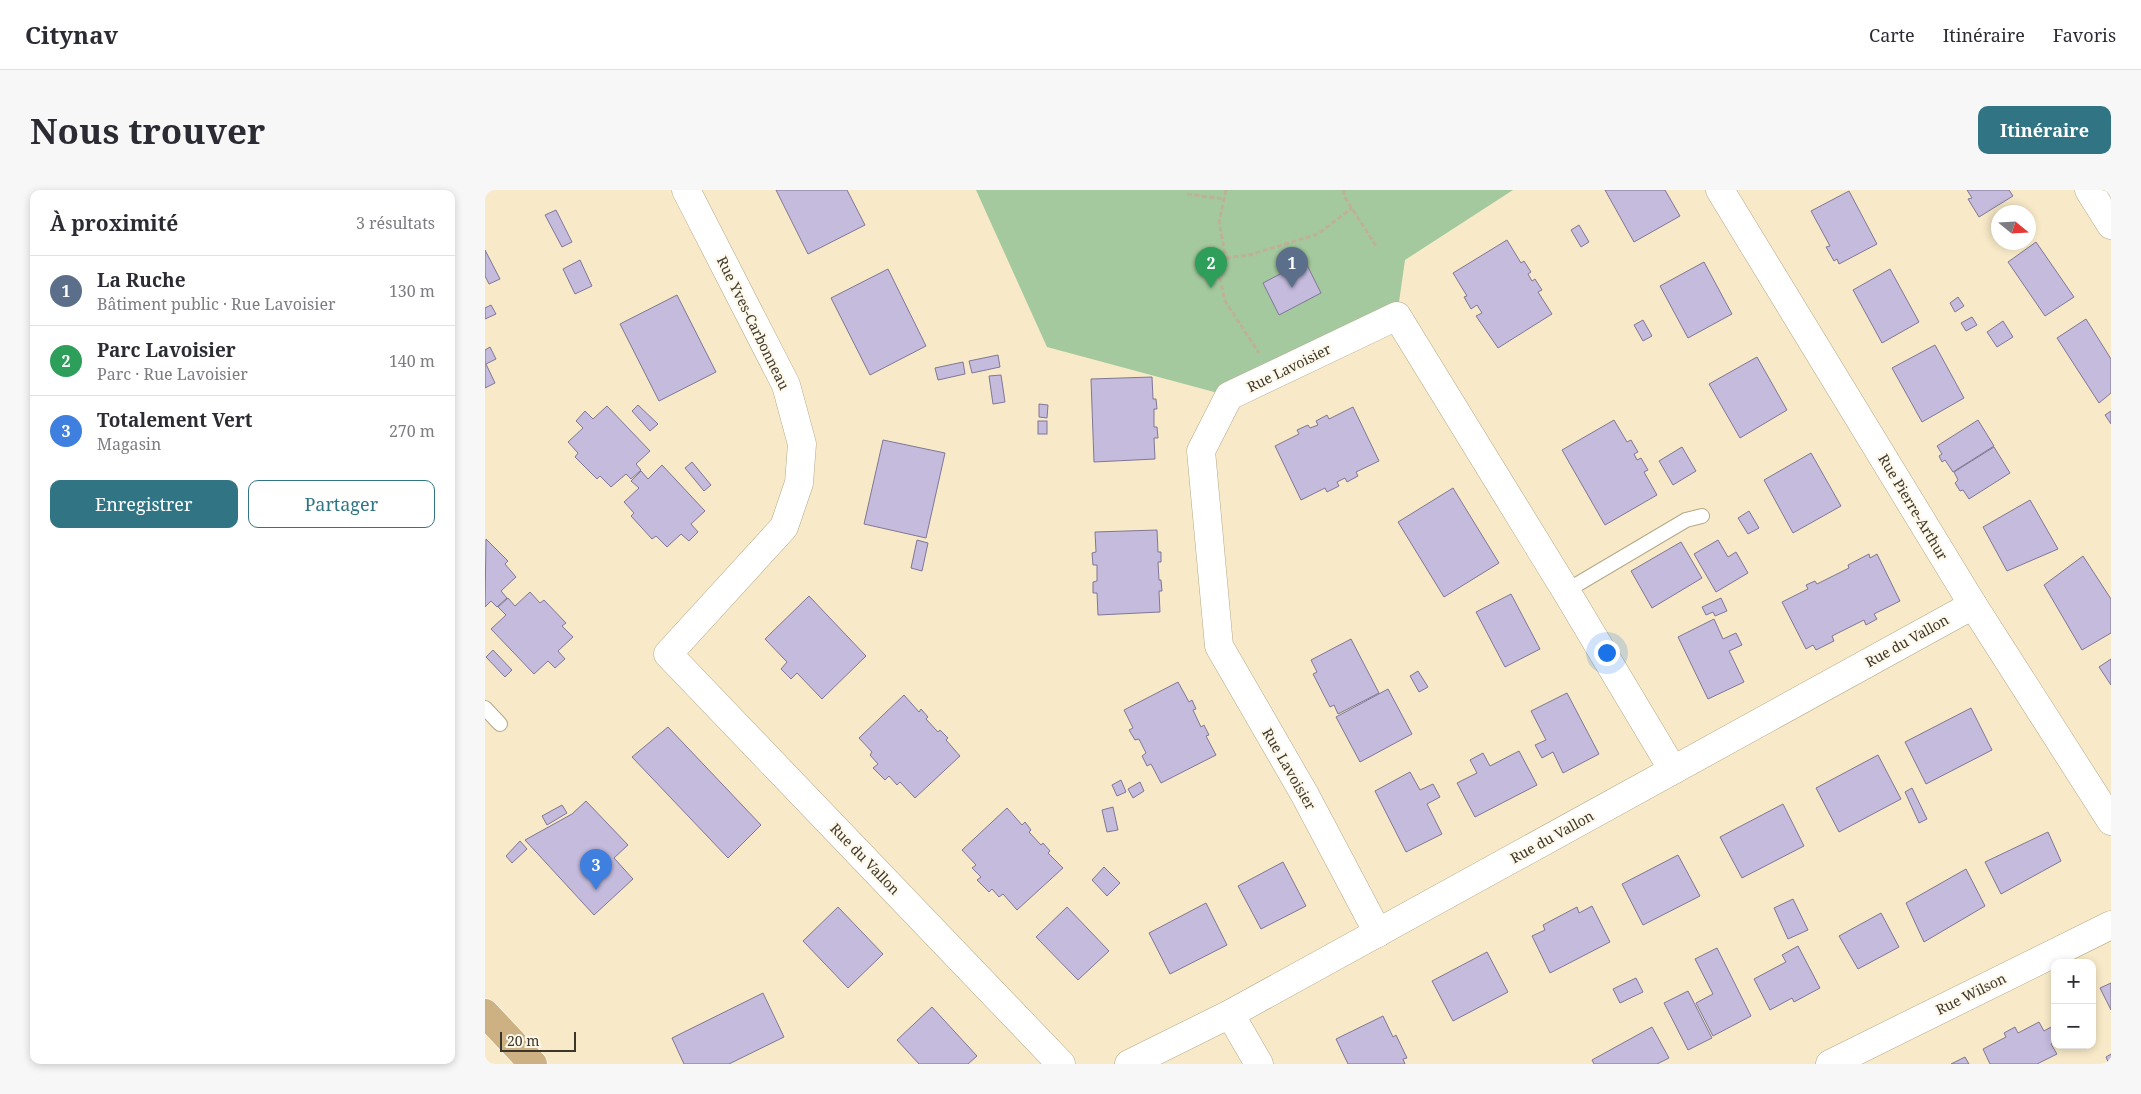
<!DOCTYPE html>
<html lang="fr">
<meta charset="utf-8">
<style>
:root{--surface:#fff;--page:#f7f7f7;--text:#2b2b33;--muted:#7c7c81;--line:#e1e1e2;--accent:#317585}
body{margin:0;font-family:"Noto Serif",serif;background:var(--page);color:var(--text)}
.controls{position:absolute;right:15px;bottom:15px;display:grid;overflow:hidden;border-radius:10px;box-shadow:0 2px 8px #0003}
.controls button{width:45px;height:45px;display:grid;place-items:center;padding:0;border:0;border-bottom:1px solid var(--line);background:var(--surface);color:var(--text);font:25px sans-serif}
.compass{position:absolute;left:1506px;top:15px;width:45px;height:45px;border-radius:50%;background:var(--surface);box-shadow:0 2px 8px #0003;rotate:108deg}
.scale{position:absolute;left:15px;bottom:12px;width:76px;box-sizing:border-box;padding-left:5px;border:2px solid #3c372a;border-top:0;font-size:14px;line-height:18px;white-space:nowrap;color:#3c372a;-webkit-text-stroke:4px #fdf8ea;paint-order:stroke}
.you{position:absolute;left:1121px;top:462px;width:18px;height:18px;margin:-12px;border:4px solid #fff;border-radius:50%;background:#1a73e8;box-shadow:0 0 0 8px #1a73e833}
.badge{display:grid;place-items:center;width:32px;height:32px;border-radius:50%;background:var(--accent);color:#fff;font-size:16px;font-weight:700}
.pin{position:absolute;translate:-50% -41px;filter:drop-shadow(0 1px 2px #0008)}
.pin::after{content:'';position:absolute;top:26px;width:18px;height:15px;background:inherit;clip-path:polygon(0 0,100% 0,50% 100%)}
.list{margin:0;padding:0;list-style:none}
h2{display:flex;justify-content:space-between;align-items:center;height:65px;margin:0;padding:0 20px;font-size:21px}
h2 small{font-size:16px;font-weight:400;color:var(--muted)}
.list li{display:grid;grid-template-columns:32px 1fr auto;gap:15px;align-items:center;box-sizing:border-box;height:70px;padding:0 20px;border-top:1px solid var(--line)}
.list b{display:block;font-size:19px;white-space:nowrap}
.list p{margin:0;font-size:16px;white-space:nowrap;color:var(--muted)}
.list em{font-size:16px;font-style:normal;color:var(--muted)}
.actions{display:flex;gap:10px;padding:15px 20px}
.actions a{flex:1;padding:11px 0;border:1px solid var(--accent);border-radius:10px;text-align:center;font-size:18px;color:var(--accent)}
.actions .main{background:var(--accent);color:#fff}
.map{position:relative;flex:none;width:1626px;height:874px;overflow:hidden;border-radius:10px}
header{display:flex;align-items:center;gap:30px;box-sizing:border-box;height:70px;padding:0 25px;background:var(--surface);border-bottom:1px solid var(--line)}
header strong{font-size:24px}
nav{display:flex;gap:28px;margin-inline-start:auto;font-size:18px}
.intro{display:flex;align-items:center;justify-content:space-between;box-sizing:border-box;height:120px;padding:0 30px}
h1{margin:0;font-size:35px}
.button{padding:12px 22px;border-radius:10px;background:var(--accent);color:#fff;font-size:18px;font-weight:700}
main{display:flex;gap:30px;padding:0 30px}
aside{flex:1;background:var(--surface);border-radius:10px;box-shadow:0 2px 8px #0003}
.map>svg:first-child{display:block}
.green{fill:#a4c99e}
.building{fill:#c4bbdd;stroke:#7f7796}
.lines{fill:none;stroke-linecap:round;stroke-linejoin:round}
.service-casing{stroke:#b5a888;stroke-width:16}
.minor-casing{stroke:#b5a888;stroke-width:29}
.tertiary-casing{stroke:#b5a888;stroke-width:29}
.primary-casing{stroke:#fff;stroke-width:29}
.path{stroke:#bdb296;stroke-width:3;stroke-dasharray:5 2.5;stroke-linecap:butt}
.service{stroke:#fff;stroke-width:14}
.minor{stroke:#fff;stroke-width:28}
.tertiary{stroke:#fff;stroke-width:28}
.primary{stroke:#cdb182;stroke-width:28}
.labels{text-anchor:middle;stroke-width:4.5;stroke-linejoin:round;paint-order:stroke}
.street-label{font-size:14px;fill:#3c372a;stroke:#fdf8ea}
</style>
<header>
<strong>Citynav</strong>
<nav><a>Carte</a><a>Itinéraire</a><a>Favoris</a></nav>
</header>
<div class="intro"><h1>Nous trouver</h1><a class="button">Itinéraire</a></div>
<main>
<aside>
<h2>À proximité<small>3 résultats</small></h2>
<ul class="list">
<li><span class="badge" style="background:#5c6f8a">1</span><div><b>La Ruche</b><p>Bâtiment public · Rue Lavoisier</p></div><em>130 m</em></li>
<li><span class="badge" style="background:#2e9e5b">2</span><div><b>Parc Lavoisier</b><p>Parc · Rue Lavoisier</p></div><em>140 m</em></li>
<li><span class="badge" style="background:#3f7fe0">3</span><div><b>Totalement Vert</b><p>Magasin</p></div><em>270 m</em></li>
</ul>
<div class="actions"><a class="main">Enregistrer</a><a>Partager</a></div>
</aside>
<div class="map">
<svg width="1626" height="874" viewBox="0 0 1626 874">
<rect width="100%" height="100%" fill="#f8eac8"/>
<path class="green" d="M491,0H1028L920,70L912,126L744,206L562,157Z"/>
<g class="building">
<path d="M291,0H362L380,35L323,64Z"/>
<path d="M1120,0H1180L1195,26L1149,52Z"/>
<path d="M1482,0H1524L1528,6L1494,27L1483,9L1487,8Z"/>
<path d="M1364,1L1392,54L1354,74L1352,69L1349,71L1341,57L1345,56L1326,21Z"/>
<path d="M71,20L87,52L77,57L60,25Z"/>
<path d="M1094,35L1104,52L1096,57L1086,40Z"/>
<path d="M1022,50L1036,73L1039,71L1046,82L1043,84L1047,91L1050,89L1057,100L1053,102L1067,124L1013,158L991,126L997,123L992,115L986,119L979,107L982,106L968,83Z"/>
<path d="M1551,52L1589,107L1560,126L1523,72Z"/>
<path d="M0,60L15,89L4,94L0,86Z"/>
<path d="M95,70L107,96L90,104L78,79Z"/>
<path d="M820,71L836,103L794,125L778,93Z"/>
<path d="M1219,72L1247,124L1203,148L1175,96Z"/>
<path d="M403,79L441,156L385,185L346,108Z"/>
<path d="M1405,79L1434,132L1397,153L1368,100Z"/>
<path d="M192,105L231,182L174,211L135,134Z"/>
<path d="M1473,107L1479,116L1470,122L1465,113Z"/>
<path d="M6,115L11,124L0,129V118Z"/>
<path d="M1487,127L1492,135L1481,141L1476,133Z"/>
<path d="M1601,129L1626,169V203L1614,213L1572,148Z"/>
<path d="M1158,130L1167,146L1158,151L1149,135Z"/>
<path d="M1518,131L1528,147L1512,157L1502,142Z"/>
<path d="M1450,155L1479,208L1437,232L1407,178Z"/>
<path d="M5,157L11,169L1,174L10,193L0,198V160Z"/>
<path d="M513,165L515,177L487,183L484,171Z"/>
<path d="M1272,167L1302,220L1255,248L1224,194Z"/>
<path d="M478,172L480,184L453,190L450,178Z"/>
<path d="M516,185L520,212L508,214L504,186Z"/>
<path d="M667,187L668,209H671L672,219H669V237H672L673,248H669L670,269L609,272L606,189Z"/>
<path d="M554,214L563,215L562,228L554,227Z"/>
<path d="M153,215L173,234L165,241L147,221Z"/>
<path d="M122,216L165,261L151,274L156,280L146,289L141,284L126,297L115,286L112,289L90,267L93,263L83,252L98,238L91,231L100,221L108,229Z"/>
<path d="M868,217L894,271L871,282L873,286L862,292L860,288L852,292L854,296L842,302L840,298L816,310L790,256L814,244L812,240L823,235L825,238L833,235L831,231L842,225L844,229Z"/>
<path d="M1626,221V234L1620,225Z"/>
<path d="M1129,230L1142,252L1146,250L1153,262L1149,264L1152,270L1156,268L1163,280L1159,282L1172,305L1120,335L1077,260Z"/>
<path d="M1493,230L1509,256L1468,282L1460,270L1457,272L1454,266L1457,264L1452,256Z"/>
<rect x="553" y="231" width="9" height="13"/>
<path d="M398,250L460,263L441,348L379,334Z"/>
<path d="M1197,257L1211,281L1188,295L1174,271Z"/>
<path d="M1509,257L1525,283L1484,309L1478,300L1475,301L1470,293L1473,290L1469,282Z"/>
<path d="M1326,263L1356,316L1308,343L1279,290Z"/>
<path d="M207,272L226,295L219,301L200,278Z"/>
<path d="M177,275L220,321L206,334L213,342L204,351L196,344L182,357L171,346L167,349L146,326L149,323L139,312L154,298L146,291L156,281L163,289Z"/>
<path d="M968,298L1014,373L959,407L913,332Z"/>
<path d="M1545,310L1573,359L1522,381L1498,337Z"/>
<path d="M1264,321L1274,338L1263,344L1253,328Z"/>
<path d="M672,340L673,362H676V372H673L674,390H676L677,401H674L675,422L613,425L612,403H608V392L612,391V375H608L607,363L611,362L610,342Z"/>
<path d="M1,349L23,371L20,374L31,387L16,401L22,408L12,417L6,411L0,417Z"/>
<path d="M432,350L443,353L437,381L426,378Z"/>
<path d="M1233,350L1243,367L1251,362L1263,383L1231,402L1209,364Z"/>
<path d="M1196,352L1217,388L1167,418L1146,381Z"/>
<path d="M1384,364L1385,368L1392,364L1415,411L1389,424L1392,429L1381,435L1379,430L1347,446L1349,451L1331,460L1328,455L1321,459L1297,412L1323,399L1321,395L1330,391L1332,394L1364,378L1363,375Z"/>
<path d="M1598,366L1626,409V443L1597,460L1559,395Z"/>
<path d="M45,402L55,413L59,410L81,433L77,436L88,447L73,461L80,469L70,478L63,471L49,484L6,439L21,425L13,417L23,408L30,416Z"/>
<path d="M1026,404L1055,459L1020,477L991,422Z"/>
<path d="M324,406L381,466L337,509L312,483L306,489L296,479L302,472L280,449Z"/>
<path d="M1236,408L1242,421L1230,426L1228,422L1221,425L1217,417Z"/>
<path d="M1229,429L1238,449L1251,443L1257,455L1244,461L1259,492L1223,509L1193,447Z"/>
<path d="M866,449L894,503L853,524L849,515L845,517L828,484L832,482L826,470Z"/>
<path d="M8,460L27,480L20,487L1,467Z"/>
<path d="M1626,469V495L1614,477Z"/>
<path d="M933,481L943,497L934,502L925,486Z"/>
<path d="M693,492L704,512L707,510L711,519L708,520L716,537L719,535L724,545L721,546L731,565L676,593L666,574L662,576L657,566L661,563L654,549L650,550L644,540L648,538L639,520Z"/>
<path d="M903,499L927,544L875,572L851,527Z"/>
<path d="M1082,503L1114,564L1078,583L1068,562L1057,568L1050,555L1061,550L1046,521Z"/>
<path d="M419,505L434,522L436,519L443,527L441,529L453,542L455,540L463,548L461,550L475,566L430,608L415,592L412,595L404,586L400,590L388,578L393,574L385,565L387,562L374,548Z"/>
<path d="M1486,518L1507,560L1441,594L1420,552Z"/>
<path d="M183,537L276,635L243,668L147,567Z"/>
<path d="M1034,561L1052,595L990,627L972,593L992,583L985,570L998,563L1005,576Z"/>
<path d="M1393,565L1416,609L1354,642L1331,598Z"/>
<path d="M925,582L935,600L948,594L955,607L942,614L957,644L921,662L890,601Z"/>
<path d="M636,590L641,602L632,606L627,595Z"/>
<path d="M655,592L659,601L648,608L643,599Z"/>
<path d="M1427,598L1442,629L1434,633L1420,602Z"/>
<path d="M101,611L143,655L129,668L148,689L109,725L40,650L87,624Z"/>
<path d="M1298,614L1319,656L1257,688L1235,647Z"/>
<path d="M77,615L82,623L62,635L57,626Z"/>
<path d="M628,617L633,640L622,642L617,620Z"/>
<path d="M522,618L537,635L540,632L546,640L544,642L556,655L558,653L565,661L563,663L578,678L532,720L518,704L514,707L507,699L504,702L492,690L496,687L487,678L491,675L477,660Z"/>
<path d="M1563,642L1576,671L1516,704L1500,672Z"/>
<path d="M35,651L42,659L27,673L21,666Z"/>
<path d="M1193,665L1215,706L1158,735L1137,694Z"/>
<path d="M798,672L821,716L776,739L753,696Z"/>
<path d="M619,677L635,693L622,706L607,690Z"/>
<path d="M1481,679L1500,716L1439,752L1421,713Z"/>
<path d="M1308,709L1323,740L1303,749L1289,718Z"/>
<path d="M721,713L742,755L685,784L664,743Z"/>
<path d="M1107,716L1125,752L1065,783L1047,746L1060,740L1058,735L1092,717L1094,723Z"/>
<path d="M353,717L398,764L363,798L318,751Z"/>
<path d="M582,717L624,761L593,790L551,747Z"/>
<path d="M1396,723L1414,757L1373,779L1354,746Z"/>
<path d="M1313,756L1335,798L1309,812L1307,808L1285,820L1269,789L1301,772L1297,765Z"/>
<path d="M1232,758L1266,826L1228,846L1211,813L1228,804L1210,769Z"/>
<path d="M1002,762L1023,802L968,831L947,791Z"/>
<path d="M1151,788L1158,802L1135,813L1128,799Z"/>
<path d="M1626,793V820L1615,798Z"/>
<path d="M1203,801L1227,848L1203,860L1179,813Z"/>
<path d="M278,803L299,847L244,874H199L187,848Z"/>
<path d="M447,817L492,866L483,874H434L412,850Z"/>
<path d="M898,826L908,847L911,845L922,868L918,869L920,874H863L851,849Z"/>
<path d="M1554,832L1559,841L1568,836L1570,852L1566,854L1572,864L1552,874H1505L1498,859L1521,847L1519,843L1530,837L1533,843Z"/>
<path d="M1167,837L1184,868L1172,874H1109L1107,870Z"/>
<path d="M1626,864V874H1624L1621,867Z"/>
<path d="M1480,867L1484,874H1466Z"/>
</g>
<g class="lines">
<defs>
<g id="service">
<path d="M1081,401L1201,330L1217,326"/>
<path d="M0,518L15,534"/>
</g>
<g id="minor">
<path d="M201,0L301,195L317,254L314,293L299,337L183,464L576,874"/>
<path d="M1235,0L1488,415L1626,631"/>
<path d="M893,743L820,605L734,456L716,261L744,206L912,126L1081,401L1188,580"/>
<path d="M745,824L774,874"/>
<path d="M644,874L745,824L1488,415"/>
<path d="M1345,874L1626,735"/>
</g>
<path id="tertiary" d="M1604,0L1626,35"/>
<path id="primary" d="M0,823L48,874"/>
</defs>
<use href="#service" class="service-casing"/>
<use href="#minor" class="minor-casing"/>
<use href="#tertiary" class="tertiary-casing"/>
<use href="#primary" class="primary-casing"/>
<g class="path">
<path d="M741,0L734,32L741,68L735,89L740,111L774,163"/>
<path d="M859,0V6L891,56"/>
<path d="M702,4L739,9"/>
<path d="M741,68L764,65L833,44L867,18"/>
</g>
<use href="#service" class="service"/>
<use href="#minor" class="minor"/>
<use href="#tertiary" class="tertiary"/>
<use href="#primary" class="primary"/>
</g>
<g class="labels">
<g class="street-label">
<text transform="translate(268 133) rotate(64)" y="5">Rue Yves-Carbonneau</text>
<text transform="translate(804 178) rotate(-26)" y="5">Rue Lavoisier</text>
<text transform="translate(1428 317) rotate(59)" y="5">Rue Pierre-Arthur</text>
<text transform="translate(1422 451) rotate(-29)" y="5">Rue du Vallon</text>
<text transform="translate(804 579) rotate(60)" y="5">Rue Lavoisier</text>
<text transform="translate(1067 647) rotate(-29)" y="5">Rue du Vallon</text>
<text transform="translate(380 669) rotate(46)" y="5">Rue du Vallon</text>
<text transform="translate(1486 804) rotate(-26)" y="5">Rue Wilson</text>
</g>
</g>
</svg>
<div class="controls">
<button>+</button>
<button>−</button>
</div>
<svg class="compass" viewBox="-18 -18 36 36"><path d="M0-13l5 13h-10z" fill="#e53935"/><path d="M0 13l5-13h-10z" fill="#7c7c81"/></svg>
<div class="scale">20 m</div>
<div class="you"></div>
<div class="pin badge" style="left:807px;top:98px;background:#5c6f8a">1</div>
<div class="pin badge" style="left:726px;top:98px;background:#2e9e5b">2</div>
<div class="pin badge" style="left:111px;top:700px;background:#3f7fe0">3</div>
</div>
</main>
